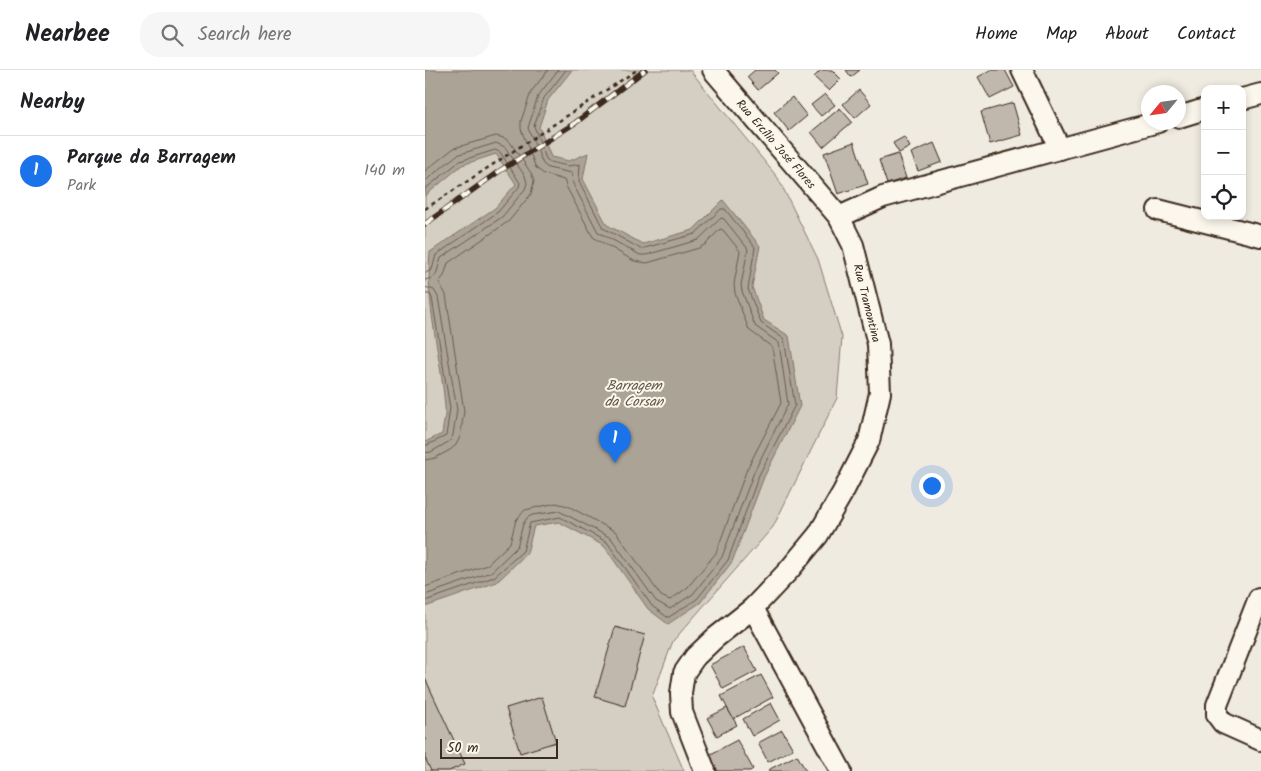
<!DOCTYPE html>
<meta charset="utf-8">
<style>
:root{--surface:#fff;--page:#f6f6f6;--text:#202124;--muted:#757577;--line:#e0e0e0;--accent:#1a73e8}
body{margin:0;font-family:Kalam,sans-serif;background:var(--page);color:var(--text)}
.controls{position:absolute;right:15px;top:15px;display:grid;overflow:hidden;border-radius:10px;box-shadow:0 2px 8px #0003}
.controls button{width:45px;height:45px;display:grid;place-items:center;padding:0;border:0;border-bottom:1px solid var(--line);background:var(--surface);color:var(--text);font:25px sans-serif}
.compass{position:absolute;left:716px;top:15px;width:45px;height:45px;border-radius:50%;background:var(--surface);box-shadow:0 2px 8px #0003;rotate:241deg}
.scale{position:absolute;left:15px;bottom:12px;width:118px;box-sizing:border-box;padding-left:5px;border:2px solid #3b2a1e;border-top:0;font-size:14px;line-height:18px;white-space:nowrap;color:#3b2a1e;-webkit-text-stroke:4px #fbf7ec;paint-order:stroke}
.you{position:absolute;left:506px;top:415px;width:18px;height:18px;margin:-12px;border:4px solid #fff;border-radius:50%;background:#1a73e8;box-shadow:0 0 0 8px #1a73e833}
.badge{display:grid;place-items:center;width:32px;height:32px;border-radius:50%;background:var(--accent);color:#fff;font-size:16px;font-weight:700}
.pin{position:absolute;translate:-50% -41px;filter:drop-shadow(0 1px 2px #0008)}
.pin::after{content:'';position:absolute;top:26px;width:18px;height:15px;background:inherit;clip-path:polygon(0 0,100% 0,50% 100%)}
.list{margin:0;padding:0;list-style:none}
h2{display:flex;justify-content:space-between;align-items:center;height:65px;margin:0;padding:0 20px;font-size:21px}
h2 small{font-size:16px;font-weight:400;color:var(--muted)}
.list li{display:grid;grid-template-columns:32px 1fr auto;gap:15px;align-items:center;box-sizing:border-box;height:70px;padding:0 20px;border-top:1px solid var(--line)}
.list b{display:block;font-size:19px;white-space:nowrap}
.list p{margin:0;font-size:16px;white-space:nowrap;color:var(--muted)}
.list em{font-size:16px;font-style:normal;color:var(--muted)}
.icon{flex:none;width:28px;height:28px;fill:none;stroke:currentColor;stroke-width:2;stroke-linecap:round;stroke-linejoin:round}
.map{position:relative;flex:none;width:836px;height:701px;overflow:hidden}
header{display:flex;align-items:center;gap:30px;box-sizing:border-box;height:70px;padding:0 25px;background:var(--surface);border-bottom:1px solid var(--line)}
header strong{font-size:24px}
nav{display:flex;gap:28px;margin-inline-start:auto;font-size:18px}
.search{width:350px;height:45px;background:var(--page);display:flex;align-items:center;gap:12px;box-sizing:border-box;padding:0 18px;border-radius:20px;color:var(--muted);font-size:19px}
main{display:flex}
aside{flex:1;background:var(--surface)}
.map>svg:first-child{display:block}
.green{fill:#d5cec3;stroke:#887c70}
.water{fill:#aca397;stroke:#7f7367}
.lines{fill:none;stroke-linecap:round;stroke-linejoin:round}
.shore{stroke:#685a4e;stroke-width:1}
.building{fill:#c0b8ad;stroke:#3b2a1e}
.minor-casing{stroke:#3b2a1e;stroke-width:24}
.path{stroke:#3b2a1e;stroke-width:2.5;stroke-dasharray:4 4;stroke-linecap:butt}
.minor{stroke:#fbf7ec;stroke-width:20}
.rail-casing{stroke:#3b2a1e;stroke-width:5.5}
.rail{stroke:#fbf7ec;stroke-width:4;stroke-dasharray:11;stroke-linecap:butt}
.labels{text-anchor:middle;stroke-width:4;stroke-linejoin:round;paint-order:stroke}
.street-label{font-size:12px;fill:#3b2a1e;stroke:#fbf7ec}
.water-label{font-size:14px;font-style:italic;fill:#635448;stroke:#fbf7ec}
</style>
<header>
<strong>Nearbee</strong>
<div class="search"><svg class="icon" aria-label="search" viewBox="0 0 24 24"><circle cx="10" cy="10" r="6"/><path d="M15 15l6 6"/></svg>Search here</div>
<nav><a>Home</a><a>Map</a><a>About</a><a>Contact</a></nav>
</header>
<main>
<aside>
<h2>Nearby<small></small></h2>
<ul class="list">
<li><span class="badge">1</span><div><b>Parque da Barragem</b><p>Park</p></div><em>140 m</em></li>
</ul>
</aside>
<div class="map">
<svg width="836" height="701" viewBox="0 0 836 701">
<rect width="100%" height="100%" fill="#f0ebe0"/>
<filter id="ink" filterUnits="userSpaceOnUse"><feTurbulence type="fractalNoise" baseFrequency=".02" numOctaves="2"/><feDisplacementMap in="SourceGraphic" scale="10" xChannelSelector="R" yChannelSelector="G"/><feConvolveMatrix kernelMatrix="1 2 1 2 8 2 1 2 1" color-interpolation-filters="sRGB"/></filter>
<g filter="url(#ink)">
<path class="green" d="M0,0H265L353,108L393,189L417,267L412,328L348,457L248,571L227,627L259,701H0Z"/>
<path class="water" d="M0,0H147L123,30L114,57L126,87L144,91L163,83L158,109L182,155L218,174L268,160L298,130L335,176L327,217L339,250L364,266L375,336L339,407L307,492L275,533L243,554L223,539L179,476L134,452L109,456L102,483L72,512L0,537V372L17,364C18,355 21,345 20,337C16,284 0,236 5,182L70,138L91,114L71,84L37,95L0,126Z"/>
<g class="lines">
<g class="shore">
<path d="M0,101L29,78L71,66L79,68L85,72L106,103L109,111L106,124L84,151L23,193L19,206L14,212L21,225L39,341L35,367L31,375L25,380L10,388L0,390"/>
<path d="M0,111L32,85L71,73L80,77L100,106L102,113L100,119L77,147L16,188L11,205L7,208L0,210"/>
<path d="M0,119L35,91L70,80L75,82L95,113L94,117L73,142L11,185L7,200L0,203"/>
<path d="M0,217L9,220L13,227L32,340L28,365L25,371L6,382L0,383"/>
<path d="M0,224H5L7,228L25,338L21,366L0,376"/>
<path d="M0,517L62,495L85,473L91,450L100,440L131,433L143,436L191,462L236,526L245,530L262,518L291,483L322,399L356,333L347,277L324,260L310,223L309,214L315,181L298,160L295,159L281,174L274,178L222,193L209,191L168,167L142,118L139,110L119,104L111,98L96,59V51L106,22L123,0"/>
<path d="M0,525L66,502L92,477L98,454L102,448L107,445L134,441L186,468L231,531L245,539L268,524L297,487L329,402L363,334L354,273L330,256L317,221L316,215L323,179L299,149L296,148L273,170L221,185H215L173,162L148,114L147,103L123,98L118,94L103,58L113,26L133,0"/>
<path d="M0,531L69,507L98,481L105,453L135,447L182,472L227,536L242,547H244L272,529L303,490L334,405L370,335L359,269L336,253L323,219L330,177L300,139H296L270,164L216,179L178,158L154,111L155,94L143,96L125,92L121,89L109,56L119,28L141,0"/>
</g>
</g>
<g class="building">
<path d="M330,0H350L353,3L333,20L322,7Z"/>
<path d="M396,0H407L416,9L404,21L389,7Z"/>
<path d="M421,0H435L426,7Z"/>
<path d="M566,0H580L589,17L565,29L553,7Z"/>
<path d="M434,20L446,34L430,48L418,34Z"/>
<path d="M400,24L410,35L396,46L386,35Z"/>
<path d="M367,27L382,46L364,61L349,42Z"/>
<path d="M588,33L597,65L565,74L556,42Z"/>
<path d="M415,38L427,52L398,77L386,62Z"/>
<path d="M479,67L485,77L474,83L468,73Z"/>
<path d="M429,72L443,114L413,124L399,83Z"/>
<path d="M509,73L517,92L493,101L486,83Z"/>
<path d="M473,84L481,108L462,114L454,90Z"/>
<path d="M190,557L220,565L200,636L170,627Z"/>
<path d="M319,577L332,601L298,619L285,595Z"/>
<path d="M336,605L348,627L308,649L296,626Z"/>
<path d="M0,608L40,694L24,701H6L0,688Z"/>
<path d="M117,627L131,672L95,683L81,638Z"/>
<path d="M346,633L355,650L327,666L318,649Z"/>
<path d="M302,638L312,655L292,666L282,648Z"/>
<path d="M357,660L368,679L343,692L333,673Z"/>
<path d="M312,670L328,699L325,701H293L284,685Z"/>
<path d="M372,685L381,701H344L343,700Z"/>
</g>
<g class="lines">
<defs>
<g id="minor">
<path d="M597,0L635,79"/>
<path d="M817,29L836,24"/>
<path d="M754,47L780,39"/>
<path d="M733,140L836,166"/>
<path d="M414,147L458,127L733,52"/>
<path d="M834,528L792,635V645L798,653L836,670"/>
<path d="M328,538L416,701"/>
<path d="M280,701L257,642L256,623L259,603L270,587L290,568L328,538L364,500L393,465L418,422L444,371L455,323L453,274L428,175L414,147L288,0"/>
</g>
</defs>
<use href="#minor" class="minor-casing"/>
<path class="path" d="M0,139L212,0"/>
<use href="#minor" class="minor"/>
<defs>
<path id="rail" d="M0,154L73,102L150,53L220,0"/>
</defs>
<use href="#rail" class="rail-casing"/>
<use href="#rail" class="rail"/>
</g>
</g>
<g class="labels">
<g class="street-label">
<text transform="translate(351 74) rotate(49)" y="4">Rua Ercílio José Flores</text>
<text transform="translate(442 233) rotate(76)" y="4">Rua Tramontina</text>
</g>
<g class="water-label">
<text x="209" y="320">Barragem<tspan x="209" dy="16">da Corsan</tspan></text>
</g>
</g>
</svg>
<div class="controls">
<button>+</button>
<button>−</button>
<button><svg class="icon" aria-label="locate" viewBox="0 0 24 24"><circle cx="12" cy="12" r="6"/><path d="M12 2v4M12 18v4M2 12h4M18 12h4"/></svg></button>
</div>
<svg class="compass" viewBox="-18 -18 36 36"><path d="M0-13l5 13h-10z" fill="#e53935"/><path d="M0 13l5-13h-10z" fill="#757577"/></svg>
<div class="scale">50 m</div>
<div class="you"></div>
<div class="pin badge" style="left:190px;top:393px">1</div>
</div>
</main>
